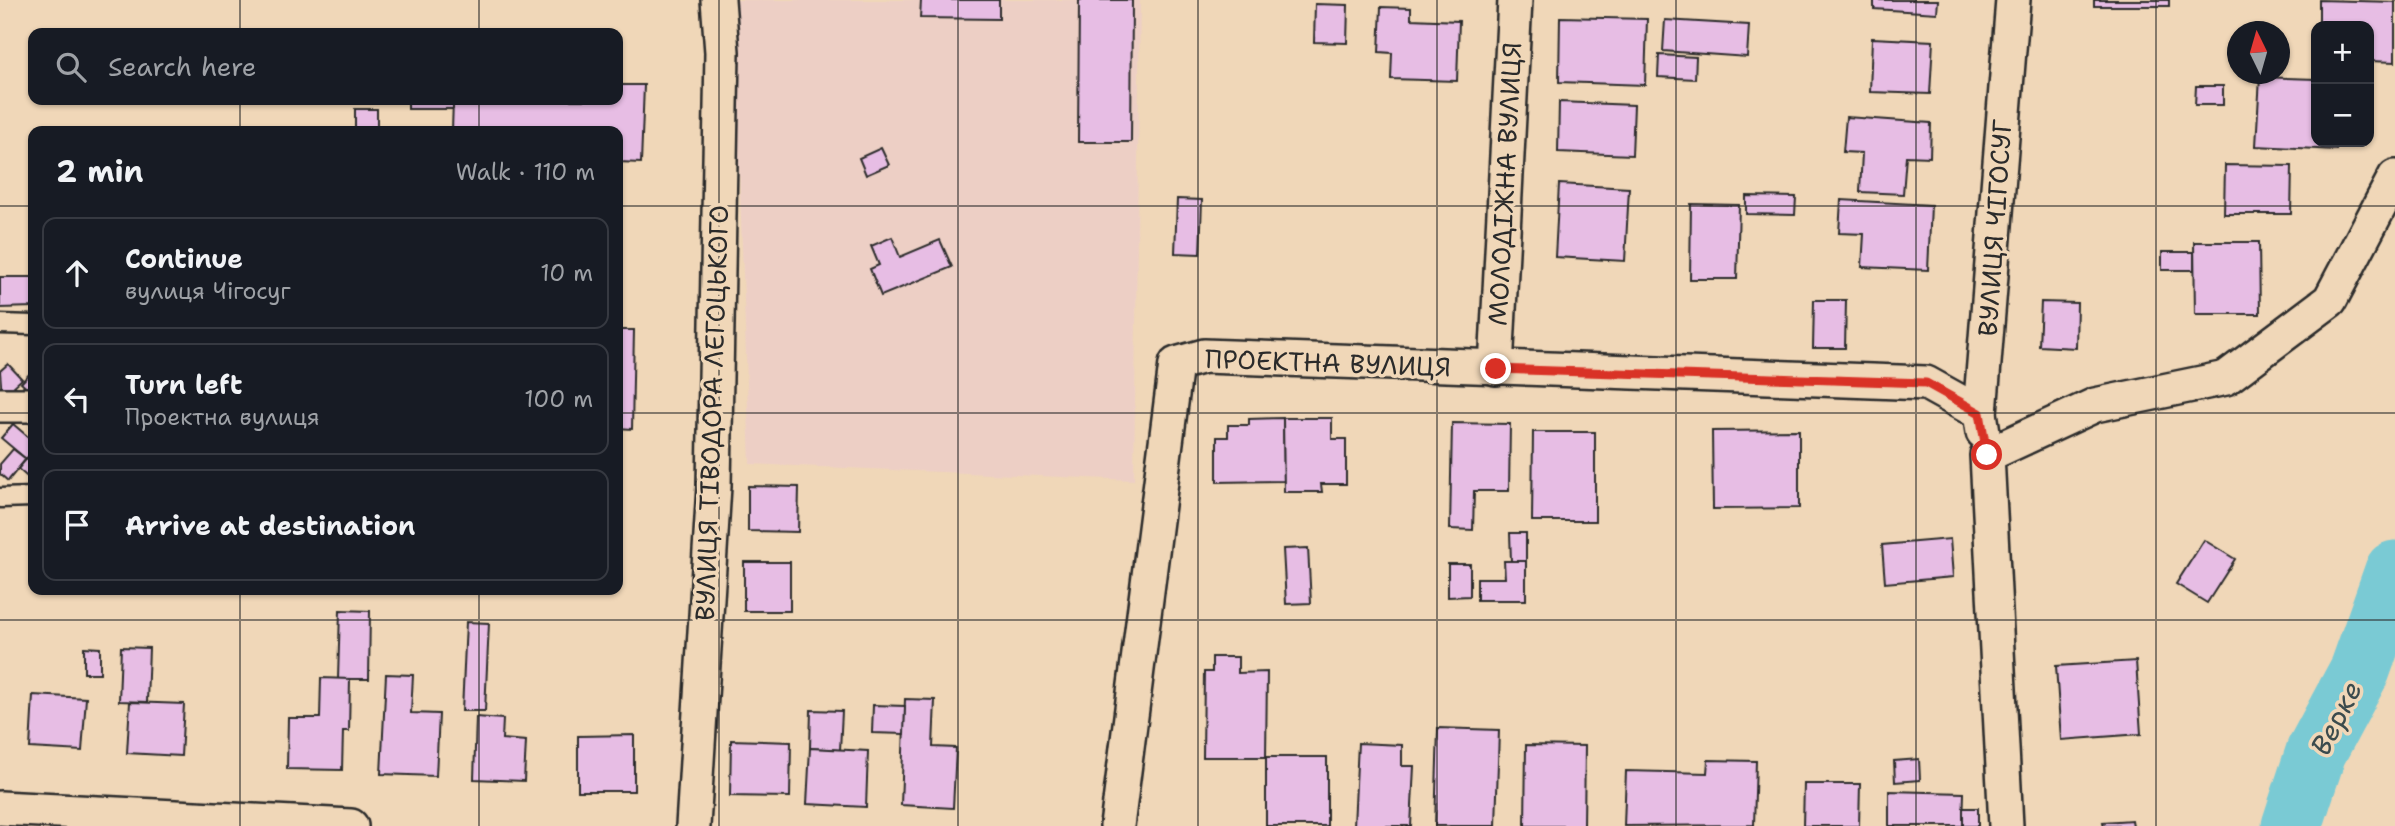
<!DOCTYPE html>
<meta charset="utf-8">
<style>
:root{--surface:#171b24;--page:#20242c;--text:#f1f3f6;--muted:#9ea1a6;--line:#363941}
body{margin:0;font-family:"Shantell Sans",sans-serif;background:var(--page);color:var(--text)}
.controls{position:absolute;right:21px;top:21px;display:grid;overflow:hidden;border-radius:14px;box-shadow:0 2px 5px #0004}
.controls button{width:63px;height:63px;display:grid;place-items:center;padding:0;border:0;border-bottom:2px solid var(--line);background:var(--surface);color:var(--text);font:35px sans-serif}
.compass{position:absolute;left:2227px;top:21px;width:63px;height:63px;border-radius:50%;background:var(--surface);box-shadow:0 2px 5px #0004;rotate:355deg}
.stop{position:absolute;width:21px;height:21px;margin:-16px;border:5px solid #d93025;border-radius:50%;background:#fff}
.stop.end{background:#d93025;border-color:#fff;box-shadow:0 2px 7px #0008}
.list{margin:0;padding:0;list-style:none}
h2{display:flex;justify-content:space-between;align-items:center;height:91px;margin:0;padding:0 28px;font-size:30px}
h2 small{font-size:23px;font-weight:400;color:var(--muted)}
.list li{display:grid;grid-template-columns:46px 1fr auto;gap:21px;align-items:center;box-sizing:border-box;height:112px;margin:0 14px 14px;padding:0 14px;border:2px solid var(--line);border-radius:14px}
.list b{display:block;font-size:26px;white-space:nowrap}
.list p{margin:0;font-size:23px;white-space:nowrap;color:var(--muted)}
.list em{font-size:23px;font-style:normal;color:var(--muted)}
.icon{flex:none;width:38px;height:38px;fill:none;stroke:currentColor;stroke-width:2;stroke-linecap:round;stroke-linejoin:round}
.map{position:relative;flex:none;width:2395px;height:826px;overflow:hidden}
.search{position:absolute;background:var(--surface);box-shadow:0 2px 5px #0004;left:28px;top:28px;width:595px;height:77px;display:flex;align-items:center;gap:18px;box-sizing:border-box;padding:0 24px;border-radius:14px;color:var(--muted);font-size:26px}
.panel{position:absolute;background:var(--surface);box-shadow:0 2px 5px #0004;left:28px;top:126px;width:595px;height:469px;border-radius:14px}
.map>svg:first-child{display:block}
.built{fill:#edcfc5}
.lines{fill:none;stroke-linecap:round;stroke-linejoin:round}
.river{stroke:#7acad4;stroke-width:61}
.building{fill:#e7bde4;stroke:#2b2b2b;stroke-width:2}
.lane-casing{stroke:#2b2b2b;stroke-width:23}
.street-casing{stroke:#2b2b2b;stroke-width:38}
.lane{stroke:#f0d7b8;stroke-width:18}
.street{stroke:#f0d7b8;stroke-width:33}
.route{stroke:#d93025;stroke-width:9}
.grid{fill:none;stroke:#2b2b2b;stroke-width:2;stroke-opacity:0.55}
.labels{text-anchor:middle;stroke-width:7;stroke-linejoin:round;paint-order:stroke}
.street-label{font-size:26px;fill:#2b2b2b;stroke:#f0d7b8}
.water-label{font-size:28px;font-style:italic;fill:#3b4b4d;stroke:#f0d7b8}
</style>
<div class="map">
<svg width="2395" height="826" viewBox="0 0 2395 826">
<rect width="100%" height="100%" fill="#f0d7b8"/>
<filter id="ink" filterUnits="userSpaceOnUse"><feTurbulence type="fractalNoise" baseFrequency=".0143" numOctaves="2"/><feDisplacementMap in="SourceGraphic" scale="14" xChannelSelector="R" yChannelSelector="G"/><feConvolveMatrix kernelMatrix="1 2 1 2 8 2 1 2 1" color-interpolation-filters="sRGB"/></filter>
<g filter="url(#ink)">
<path class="built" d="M733,0H1140L1134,480L750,464Z"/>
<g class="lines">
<path class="river" d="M2292,826L2316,752L2360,670L2395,571"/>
</g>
<g class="building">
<path d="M921,0H999V19L920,18Z"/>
<path d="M1079,0H1132L1131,142H1078Z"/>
<path d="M1874,0H1938L1937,13L1874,9Z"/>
<rect x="2094" y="0" width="75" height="6"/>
<path d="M2319,0L2395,2V62L2369,61V26H2319Z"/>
<path d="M1315,4L1348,5L1347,43L1314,42Z"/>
<path d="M1381,7L1411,8V19L1459,21L1457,81L1391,79L1392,53L1379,52Z"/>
<path d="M1560,17L1647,19L1645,85L1559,82Z"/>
<path d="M1665,20L1749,25L1747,57L1663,51Z"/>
<path d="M1872,38L1933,41L1930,94L1870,92Z"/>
<path d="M1659,55L1696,57L1695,79L1658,77Z"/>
<path d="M2260,77L2316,79V142H2336V150L2256,146Z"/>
<path d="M618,85H644L641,163L618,162V131H452L453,100H618Z"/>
<path d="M2196,86H2223V105H2195Z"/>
<rect x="408" y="100" width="45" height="9"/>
<path d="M1559,102L1634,105L1632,155L1558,152Z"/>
<rect x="355" y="109" width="22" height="22"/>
<path d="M1846,117L1931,123L1930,157L1906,156L1903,194L1860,192L1862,153L1843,152Z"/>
<path d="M881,148L889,165L866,175L859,158Z"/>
<path d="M2225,165L2292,166L2291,214H2224Z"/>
<path d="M1559,184L1629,188L1625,261L1555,257Z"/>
<path d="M1746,196L1796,197L1795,215L1746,214Z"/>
<path d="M1177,199L1202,200L1200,254L1175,253Z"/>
<path d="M1841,200L1931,205L1928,270L1862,267L1864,234L1839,233Z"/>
<path d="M1691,204L1739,205L1737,279H1690Z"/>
<path d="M892,237L900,257L940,240L952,267L881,296L870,269L879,265L871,246Z"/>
<path d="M2194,242H2259L2260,314H2195Z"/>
<rect x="2162" y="252" width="32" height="18"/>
<path d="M0,277H33V307L0,308Z"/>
<path d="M1814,300H1846L1845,348H1813Z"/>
<path d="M2041,302L2077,303L2076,348L2039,346Z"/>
<path d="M618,330H634L632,429L618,428Z"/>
<path d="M8,364L22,379L2,397L0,371Z"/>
<path d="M33,370V394L21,383Z"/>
<path d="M1283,418L1284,481L1217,482V437H1228V425H1249V419Z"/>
<path d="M1283,418H1332V439H1346V484H1321L1322,492H1284Z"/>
<path d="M1452,423L1510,424L1509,491H1474L1473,530L1450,529Z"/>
<path d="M13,424L33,441V451L26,459L1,438Z"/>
<path d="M1799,430V508L1713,509L1712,431Z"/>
<path d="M1533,432H1595V521H1532Z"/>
<path d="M13,449L26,459L8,481L0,474V464Z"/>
<path d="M33,451V480L32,481L18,469Z"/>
<path d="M748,486L799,487L798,532L748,531Z"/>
<path d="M1510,533H1526V561H1511Z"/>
<path d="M1950,539L1953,577L1885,583L1882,545Z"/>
<path d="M2204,540L2235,559L2207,603L2176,584Z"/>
<path d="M1308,548L1311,603L1286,604L1283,549Z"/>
<path d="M1504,561H1526V600H1477V578H1505Z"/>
<rect x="744" y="562" width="46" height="49"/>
<path d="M1448,564H1470V596L1448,597Z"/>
<path d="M340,610L370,611L369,679H338Z"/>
<path d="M466,622L489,623L485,711H462Z"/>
<path d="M84,647L100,648V673H84Z"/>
<path d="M121,647L149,648L147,702L119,701Z"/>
<path d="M1212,657H1238V673L1267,672L1266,757H1203L1204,672H1212Z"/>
<path d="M2136,661L2141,734L2061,740L2056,666Z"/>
<path d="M386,674L413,675L411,713L439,714L436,776L381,774Z"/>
<path d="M321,678L350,679L349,731H343L342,770L287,769L288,718H320Z"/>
<path d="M33,695L86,698L82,751L30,748Z"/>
<path d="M905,699L935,700L933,747L956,748L953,808L901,805Z"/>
<path d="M130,702L184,704L181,756L127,753Z"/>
<path d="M873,705L905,706L904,734L872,733Z"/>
<path d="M811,710L842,711L840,750L810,748Z"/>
<path d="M476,717L503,719L502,739L526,741L524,781L474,779Z"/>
<path d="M1438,728L1499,730L1496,826H1435Z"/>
<path d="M634,735V791H578V736Z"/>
<path d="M731,740L791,742L790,797L730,796Z"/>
<path d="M1358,743L1402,745V766H1414L1411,826H1354Z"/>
<path d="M1526,745L1585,746L1584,826H1525Z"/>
<path d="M810,748L868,751L866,807L807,804Z"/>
<rect x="1266" y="757" width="61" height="69"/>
<path d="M1919,759L1920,780L1895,782L1894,761Z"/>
<path d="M1708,760L1756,761L1754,825L1624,826L1626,771L1707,773Z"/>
<path d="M1804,784H1860L1859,826H1803Z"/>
<path d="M1889,791L1964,793L1963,826H1889Z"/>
<rect x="1963" y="808" width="15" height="18"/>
<path d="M2132,820L2133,826H2104L2103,822Z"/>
</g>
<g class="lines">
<defs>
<g id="lane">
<path d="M0,324L33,325"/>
<path d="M0,498L33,497"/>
</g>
<g id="street">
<path d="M1496,368L1515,0"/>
<path d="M0,405H33"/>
<path d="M1983,432L1980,413L2013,0"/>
<path d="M0,808L351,826"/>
<path d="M693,826L714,486L722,52L718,0"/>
<path d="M1117,826L1176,364L1204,356L1926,383L1980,413"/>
<path d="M2006,826L1987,455L2095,405L2226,378L2330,300L2395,177"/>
</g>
</defs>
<use href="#lane" class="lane-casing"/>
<use href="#street" class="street-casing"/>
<use href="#lane" class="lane"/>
<use href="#street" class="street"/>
</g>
</g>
<g class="lines" filter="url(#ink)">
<path class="route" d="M1496,369L1926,383L1980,413L1987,455"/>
</g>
<path class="grid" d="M240,0V33M479,0V33M719,0V826M958,0V826M1198,0V826M1437,0V826M1676,0V826M1916,0V826M2156,0V826M240,100V131M479,100V131M0,206H33M618,206H2395M0,413H33M618,413H2395M240,590V826M479,590V826M0,620H2395"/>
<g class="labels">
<g class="street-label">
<text transform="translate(1505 184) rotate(-87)" y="9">МОЛОДІЖНА ВУЛИЦЯ</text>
<text transform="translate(1995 228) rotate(-86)" y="9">ВУЛИЦЯ ЧІГОСУГ</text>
<text transform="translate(1328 363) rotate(2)" y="9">ПРОЕКТНА ВУЛИЦЯ</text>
<text transform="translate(712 413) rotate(-88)" y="9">ВУЛИЦЯ ТІВОДОРА ЛЕГОЦЬКОГО</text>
</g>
<g class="water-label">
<text transform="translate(2336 718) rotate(-63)" y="10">Верке</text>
</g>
</g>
</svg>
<div class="controls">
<button>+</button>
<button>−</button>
</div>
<svg class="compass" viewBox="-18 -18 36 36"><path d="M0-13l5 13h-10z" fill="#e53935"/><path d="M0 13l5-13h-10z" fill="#9ea1a6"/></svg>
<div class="stop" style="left:1987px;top:455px"></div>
<div class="stop end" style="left:1496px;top:369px"></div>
<div class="search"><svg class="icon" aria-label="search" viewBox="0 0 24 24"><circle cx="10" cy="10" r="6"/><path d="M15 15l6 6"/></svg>Search here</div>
<section class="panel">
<h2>2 min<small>Walk · 110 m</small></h2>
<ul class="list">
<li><svg class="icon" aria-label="ahead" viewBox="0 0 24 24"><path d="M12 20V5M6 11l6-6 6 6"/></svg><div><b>Continue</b><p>вулиця Чігосуг</p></div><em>10 m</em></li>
<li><svg class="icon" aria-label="left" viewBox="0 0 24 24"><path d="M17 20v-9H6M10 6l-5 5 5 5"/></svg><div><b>Turn left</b><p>Проектна вулиця</p></div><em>100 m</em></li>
<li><svg class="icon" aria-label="arrive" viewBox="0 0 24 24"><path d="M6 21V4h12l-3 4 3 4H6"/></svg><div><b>Arrive at destination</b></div></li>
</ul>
</section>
</div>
